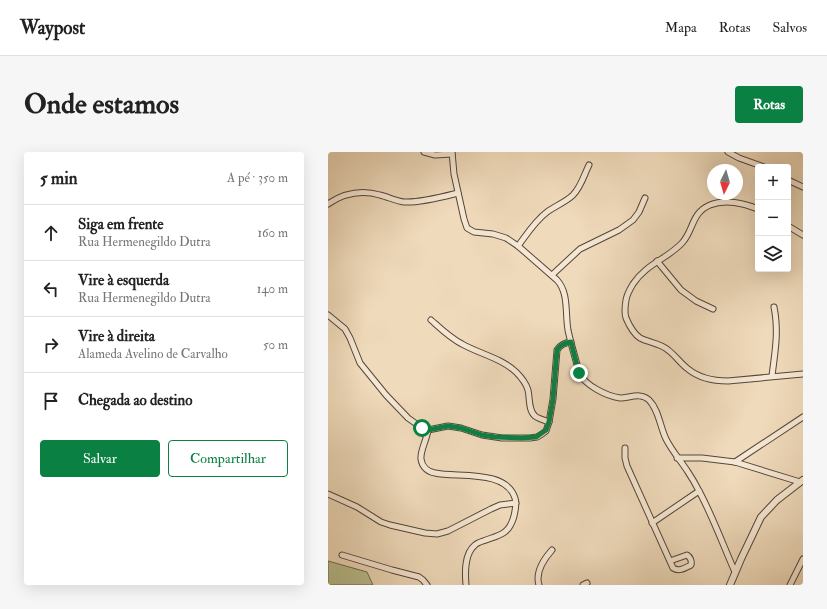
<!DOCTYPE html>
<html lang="pt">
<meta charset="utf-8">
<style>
:root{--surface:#fff;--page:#f6f6f6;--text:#222;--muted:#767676;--line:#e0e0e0;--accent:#0b8043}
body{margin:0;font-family:"IM FELL Double Pica",serif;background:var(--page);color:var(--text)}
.controls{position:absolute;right:12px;top:12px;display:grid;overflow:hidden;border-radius:4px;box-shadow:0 4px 16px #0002}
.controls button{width:36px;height:36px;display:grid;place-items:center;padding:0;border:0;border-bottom:1px solid var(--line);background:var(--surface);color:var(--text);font:20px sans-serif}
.compass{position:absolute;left:379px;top:12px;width:36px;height:36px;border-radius:50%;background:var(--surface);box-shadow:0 4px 16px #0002;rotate:185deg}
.stop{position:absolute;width:12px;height:12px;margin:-9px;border:3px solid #0b8043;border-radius:50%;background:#fff}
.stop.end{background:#0b8043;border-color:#fff;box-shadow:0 1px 4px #0008}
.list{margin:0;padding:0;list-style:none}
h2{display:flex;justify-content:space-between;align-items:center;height:52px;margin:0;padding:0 16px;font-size:17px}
h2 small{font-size:13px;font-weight:400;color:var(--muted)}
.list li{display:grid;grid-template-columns:26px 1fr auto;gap:12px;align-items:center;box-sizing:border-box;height:56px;padding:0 16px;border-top:1px solid var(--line)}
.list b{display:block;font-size:15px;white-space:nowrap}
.list p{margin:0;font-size:13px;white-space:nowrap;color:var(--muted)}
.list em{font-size:13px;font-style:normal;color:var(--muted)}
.actions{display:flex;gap:8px;padding:12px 16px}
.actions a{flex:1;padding:9px 0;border:1px solid var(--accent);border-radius:4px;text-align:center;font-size:14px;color:var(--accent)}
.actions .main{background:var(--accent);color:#fff}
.icon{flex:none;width:22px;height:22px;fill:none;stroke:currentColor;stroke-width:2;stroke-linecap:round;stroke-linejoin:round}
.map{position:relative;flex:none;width:475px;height:433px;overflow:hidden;border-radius:4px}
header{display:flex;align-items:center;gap:24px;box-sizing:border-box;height:56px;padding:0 20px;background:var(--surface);border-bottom:1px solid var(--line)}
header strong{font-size:19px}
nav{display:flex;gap:22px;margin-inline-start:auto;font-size:14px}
.intro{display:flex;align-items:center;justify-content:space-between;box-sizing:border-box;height:96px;padding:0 24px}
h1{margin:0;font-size:28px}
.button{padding:10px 18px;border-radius:4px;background:var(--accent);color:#fff;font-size:14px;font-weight:700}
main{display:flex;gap:24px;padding:0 24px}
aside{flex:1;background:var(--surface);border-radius:4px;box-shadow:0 4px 16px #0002}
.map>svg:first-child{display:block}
.green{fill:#bac090;stroke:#6d6a4f}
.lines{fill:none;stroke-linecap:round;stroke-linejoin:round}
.minor-casing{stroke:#544639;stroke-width:7}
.tertiary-casing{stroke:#544639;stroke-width:8}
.minor{stroke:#f5e7d3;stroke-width:5}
.tertiary{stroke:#f5e7d3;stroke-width:6}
.route{stroke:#0b8043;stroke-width:5}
</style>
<header>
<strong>Waypost</strong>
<nav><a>Mapa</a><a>Rotas</a><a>Salvos</a></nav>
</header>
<div class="intro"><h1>Onde estamos</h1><a class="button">Rotas</a></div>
<main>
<aside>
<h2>5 min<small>A pé · 350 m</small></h2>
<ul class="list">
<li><svg class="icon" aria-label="ahead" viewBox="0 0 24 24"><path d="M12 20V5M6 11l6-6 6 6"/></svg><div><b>Siga em frente</b><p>Rua Hermenegildo Dutra</p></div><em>160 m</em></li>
<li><svg class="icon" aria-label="left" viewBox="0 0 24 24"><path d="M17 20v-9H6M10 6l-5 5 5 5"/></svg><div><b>Vire à esquerda</b><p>Rua Hermenegildo Dutra</p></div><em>140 m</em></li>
<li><svg class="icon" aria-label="right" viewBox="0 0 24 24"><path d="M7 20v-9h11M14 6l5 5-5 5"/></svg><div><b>Vire à direita</b><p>Alameda Avelino de Carvalho</p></div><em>50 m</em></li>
<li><svg class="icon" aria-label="arrive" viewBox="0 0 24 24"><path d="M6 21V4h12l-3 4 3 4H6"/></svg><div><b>Chegada ao destino</b></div></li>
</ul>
<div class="actions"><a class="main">Salvar</a><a>Compartilhar</a></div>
</aside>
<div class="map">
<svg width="475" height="433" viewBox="0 0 475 433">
<rect width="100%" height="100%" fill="#efdabb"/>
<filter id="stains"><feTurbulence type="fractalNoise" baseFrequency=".005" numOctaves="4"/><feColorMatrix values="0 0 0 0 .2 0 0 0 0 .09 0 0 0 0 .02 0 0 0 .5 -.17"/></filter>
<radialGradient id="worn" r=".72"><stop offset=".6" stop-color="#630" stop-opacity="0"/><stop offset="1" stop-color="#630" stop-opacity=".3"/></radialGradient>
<path class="green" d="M0,409L39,420L45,433H0Z"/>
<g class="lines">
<defs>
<g id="minor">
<path d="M96,0L107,3L124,2"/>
<path d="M124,0L126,22L136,67L139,76L146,80L165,82L178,86L190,94L229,128C241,141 237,161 240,178C243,193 248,207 251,221C257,233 278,244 292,246C301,246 313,240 321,248C331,258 332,275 338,287C344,299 353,309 360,320C364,326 368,333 371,339C385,365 395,393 407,420"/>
<path d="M400,0L411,6L436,15"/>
<path d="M460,28L475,35"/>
<path d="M0,52C16,41 34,38 52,43C60,45 68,49 76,50C92,51 114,45 130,41"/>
<path d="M430,57C416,51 397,47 382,53C363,61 366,78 354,91C339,107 318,112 305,132C302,137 299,142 298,148C297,154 296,160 298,166C301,173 306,182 312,186C322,191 332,191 340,198C347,203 353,212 360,217C371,226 386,229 400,229L475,222"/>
<path d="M460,74L475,83"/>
<path d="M190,94C199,82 207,69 219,60C227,54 238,50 245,43C253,35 256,23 261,13"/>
<path d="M329,109L353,138L368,149L385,157"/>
<path d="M224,123L252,97L291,78L305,68L311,60L317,46"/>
<path d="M0,163L17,177L22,186L32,211L58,243L80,266L94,276L100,278"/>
<path d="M103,168C112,176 122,186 134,192C152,202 173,206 188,220C193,225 198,231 200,238C202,246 200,258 207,264C211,267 216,268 221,270"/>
<path d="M444,224C447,199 451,180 446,155"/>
<path d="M100,278C99,287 92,299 93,307C94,315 100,320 107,321C129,326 178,317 187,346C189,352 187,359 186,364C181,383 171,383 155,389C152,390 149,391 147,393C136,402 137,421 138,433"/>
<path d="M100,278L120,274L133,276L154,283L174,286H202L209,285L214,282L218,279L221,270L225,247L229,198C233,192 237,191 243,190"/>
<path d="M297,296V306L299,314L345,416C351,420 357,416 363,413C364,409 362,405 359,403L342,409"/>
<path d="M349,306H374L407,310L472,330"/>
<path d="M407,310L475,265"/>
<path d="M0,342L29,355L53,370L62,373L97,381L109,382L120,379L163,357L172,353L188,351"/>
<path d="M324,371L371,339"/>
<path d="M14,403L64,418L91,425L95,428L99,433"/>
<path d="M211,433C207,420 216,407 224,398"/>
<path d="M255,433L259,431"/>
<path d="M462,433L475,407"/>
</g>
<path id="tertiary" d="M402,433L413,407L433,365L449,348L475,328"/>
</defs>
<use href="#minor" class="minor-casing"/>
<use href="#tertiary" class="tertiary-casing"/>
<use href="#minor" class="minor"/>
<use href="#tertiary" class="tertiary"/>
</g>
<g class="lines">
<path class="route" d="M94,276L100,278L120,274L133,276L154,283L167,285L194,286L208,285L218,278L221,270L225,247L229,198C233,192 237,191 243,190L251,221"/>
</g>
<rect width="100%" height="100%" filter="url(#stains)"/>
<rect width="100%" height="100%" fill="url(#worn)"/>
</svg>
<div class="controls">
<button>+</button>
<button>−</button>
<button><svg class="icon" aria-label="layers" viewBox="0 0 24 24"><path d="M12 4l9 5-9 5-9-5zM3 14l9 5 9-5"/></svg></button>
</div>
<svg class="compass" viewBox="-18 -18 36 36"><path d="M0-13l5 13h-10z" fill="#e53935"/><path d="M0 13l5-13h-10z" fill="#767676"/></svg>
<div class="stop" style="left:94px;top:276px"></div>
<div class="stop end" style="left:251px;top:221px"></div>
</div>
</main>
